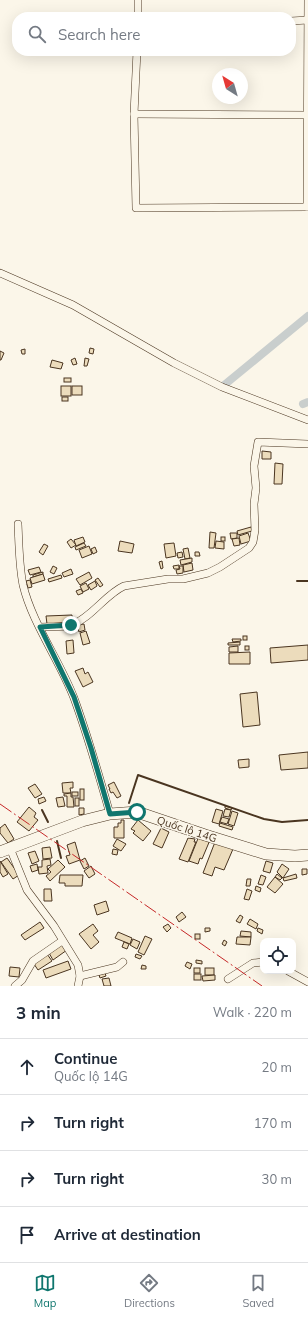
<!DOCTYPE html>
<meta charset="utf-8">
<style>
:root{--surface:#fff;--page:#f6f6f7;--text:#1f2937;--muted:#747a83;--line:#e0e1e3;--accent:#0f766e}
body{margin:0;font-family:Mulish,sans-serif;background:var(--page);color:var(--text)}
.controls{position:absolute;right:12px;bottom:12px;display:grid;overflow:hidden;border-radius:8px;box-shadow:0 4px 16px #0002}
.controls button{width:36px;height:36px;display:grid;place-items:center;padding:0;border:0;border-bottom:1px solid var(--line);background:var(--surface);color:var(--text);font:20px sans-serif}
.compass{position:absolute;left:212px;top:68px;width:36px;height:36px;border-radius:50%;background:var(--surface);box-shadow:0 4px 16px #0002;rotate:323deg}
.stop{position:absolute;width:12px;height:12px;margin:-9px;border:3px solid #0f766e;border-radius:50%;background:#fff}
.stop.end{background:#0f766e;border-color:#fff;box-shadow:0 1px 4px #0008}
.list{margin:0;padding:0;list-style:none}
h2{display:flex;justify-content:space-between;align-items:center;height:52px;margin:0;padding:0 16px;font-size:17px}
h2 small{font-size:13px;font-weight:400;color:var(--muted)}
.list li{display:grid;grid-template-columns:26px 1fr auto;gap:12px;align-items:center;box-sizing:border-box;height:56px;padding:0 16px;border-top:1px solid var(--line)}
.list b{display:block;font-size:15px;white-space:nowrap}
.list p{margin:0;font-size:13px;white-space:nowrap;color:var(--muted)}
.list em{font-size:13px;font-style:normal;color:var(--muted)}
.icon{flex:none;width:22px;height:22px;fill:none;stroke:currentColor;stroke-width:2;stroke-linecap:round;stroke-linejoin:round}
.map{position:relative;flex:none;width:308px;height:986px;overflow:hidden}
.search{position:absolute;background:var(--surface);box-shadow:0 4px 16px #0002;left:12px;right:12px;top:12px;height:44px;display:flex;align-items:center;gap:10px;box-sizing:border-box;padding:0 14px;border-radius:16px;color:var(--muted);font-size:15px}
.sheet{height:276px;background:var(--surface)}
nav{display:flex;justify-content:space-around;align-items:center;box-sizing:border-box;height:56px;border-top:1px solid var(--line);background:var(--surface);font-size:11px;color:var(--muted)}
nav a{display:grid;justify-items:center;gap:2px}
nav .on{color:var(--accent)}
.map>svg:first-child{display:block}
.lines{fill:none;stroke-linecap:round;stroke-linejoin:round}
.canal{stroke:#c9cecd;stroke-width:8}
.building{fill:#ecdcbc;stroke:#4a3520}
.street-casing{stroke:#4a3520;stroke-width:8}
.primary-casing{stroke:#4a3520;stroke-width:12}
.street{stroke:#fbf6e9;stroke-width:7}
.primary{stroke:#fbf6e9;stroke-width:11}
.wall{stroke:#4a3520;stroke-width:2}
.power{stroke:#c62828;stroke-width:1;stroke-dasharray:14 3 2 3;stroke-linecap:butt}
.route{stroke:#0f766e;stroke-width:5}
.labels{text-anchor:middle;stroke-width:3;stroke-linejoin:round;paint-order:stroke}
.street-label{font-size:11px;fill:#4a3520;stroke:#fbf6e9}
</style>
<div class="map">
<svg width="308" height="986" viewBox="0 0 308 986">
<rect width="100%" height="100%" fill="#fbf6e9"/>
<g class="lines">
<g class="canal">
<path d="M223,386L308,316"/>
<path d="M303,404L308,402"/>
</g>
</g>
<g class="building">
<path d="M90,348L94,349L93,354L89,353Z"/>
<path d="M25,349V354H22L21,350Z"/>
<path d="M0,351L4,353L1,360H0Z"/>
<path d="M75,358L77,364L73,365L71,360Z"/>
<path d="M85,358L89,359L87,366H84Z"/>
<path d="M52,360L63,363L61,369L50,367Z"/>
<rect x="64" y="378" width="7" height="4"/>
<rect x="61" y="386" width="10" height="10"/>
<rect x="72" y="386" width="10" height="9"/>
<rect x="62" y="397" width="6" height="4"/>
<path d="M262,451L271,452V459H262Z"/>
<path d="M275,463L283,464L282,484H274Z"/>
<path d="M251,527L252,531L238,535L237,531Z"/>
<path d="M210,532L216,533L214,548H209Z"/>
<path d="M230,533H237V538L231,539Z"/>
<path d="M248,533L251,541L241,544L239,536Z"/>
<path d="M83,537L85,542L76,546L74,540Z"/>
<rect x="221" y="537" width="4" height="4"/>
<path d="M239,538L240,545L234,546L232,539Z"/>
<path d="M71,539L76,545L71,548L67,542Z"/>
<path d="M120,541L134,544L132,553L118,551Z"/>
<path d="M216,541L224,542V549L215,548Z"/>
<path d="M84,543L86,546L76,550L75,547Z"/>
<path d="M174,543L176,556L166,558L164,544Z"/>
<path d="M44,544L48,546L43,555L39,552Z"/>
<path d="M89,546L92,554L82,558L79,550Z"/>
<path d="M95,547L97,552L93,554L91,549Z"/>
<path d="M188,548L190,558L185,559L183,549Z"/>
<path d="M182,552L183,557L178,558L177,553Z"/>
<path d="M195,552H199L200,556H195Z"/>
<path d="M192,558V562L181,565L180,560Z"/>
<path d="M162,561L163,568L161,569L159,562Z"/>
<path d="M192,563L193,570L184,572L183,565Z"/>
<path d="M179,565V569H174L173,566Z"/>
<path d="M53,566L57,568L54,574L50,572Z"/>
<path d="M179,566H183V573L177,574L176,570L180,569Z"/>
<path d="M39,567L41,572L30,575L28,570Z"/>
<path d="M71,569L73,574L64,577L62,573Z"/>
<path d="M43,572V574L33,577V575Z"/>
<path d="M89,572L92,578L80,585L76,579Z"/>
<path d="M43,574L45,580L32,584L30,578Z"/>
<path d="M61,575L62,578L49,582L48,579Z"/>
<path d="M98,578L103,585L100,587L95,580Z"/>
<path d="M30,580L32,587L28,588L26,581Z"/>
<path d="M95,581L97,586L91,590L88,585Z"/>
<path d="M86,583L89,589L83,592L80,586Z"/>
<path d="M81,589L83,593L78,595L76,591Z"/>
<path d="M72,615V622L47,624L46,616Z"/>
<path d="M84,624L85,630L79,632L77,625Z"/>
<path d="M86,631L90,643L83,645L80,633Z"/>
<rect x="243" y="636" width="4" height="4"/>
<path d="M232,639H241V641L233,642Z"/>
<path d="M73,640L74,653L67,654L66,641Z"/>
<path d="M240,642V645H228V643Z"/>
<path d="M308,645V660L271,663L270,648Z"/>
<path d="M238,646V652H229V647Z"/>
<rect x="245" y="646" width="4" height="4"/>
<path d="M250,652V664H229V653Z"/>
<path d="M83,668L85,674L88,672L93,682L83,687L75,671Z"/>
<path d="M257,692L260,725L243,727L240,694Z"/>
<path d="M308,752V768L281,770L279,755Z"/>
<path d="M249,759V767L239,768L238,760Z"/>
<path d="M73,782V788H70L71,793H63L62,783Z"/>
<path d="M114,782L121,796L117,798L113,792L111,793L109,789H110L108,785Z"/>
<path d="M35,784L42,794L35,798L28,788Z"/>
<rect x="80" y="789" width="4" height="11"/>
<rect x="72" y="792" width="6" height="4"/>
<path d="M71,793V797H73L74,807H67V796H64V794Z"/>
<path d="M44,797L46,801L39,804L38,799Z"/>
<path d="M63,797L65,806L58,807L56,798Z"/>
<rect x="75" y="798" width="4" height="8"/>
<path d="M225,806L232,808L231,810L225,808Z"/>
<path d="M29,807L36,813L34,817L38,820L29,831L17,822Z"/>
<path d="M79,808H84V814L79,815Z"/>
<path d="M216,809L223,811L219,824L212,822Z"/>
<path d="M225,809L231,810L229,817L223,816Z"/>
<path d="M232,811L238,813L234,826L228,824Z"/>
<path d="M222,817L229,819L227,824L220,822Z"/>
<path d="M121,820H124V838H114V827H118V823H121Z"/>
<path d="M138,820L151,831L143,841L133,833L135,831L131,829Z"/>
<path d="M220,823L233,827L232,830L219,826Z"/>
<path d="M5,824L14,839L8,843L0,833V828Z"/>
<path d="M161,828L169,832L162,848L153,844Z"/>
<path d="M199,836L210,840L202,859L200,858L198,864L189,861Z"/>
<path d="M188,838L195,839L194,842H196L188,862L179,859Z"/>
<path d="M117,839L126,844L121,851L113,846Z"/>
<path d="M75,842L80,860L69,864L66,856L70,855L67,845Z"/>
<path d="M215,842L233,849L224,870L215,867L212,876L203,873Z"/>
<path d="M50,847L52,858L43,859L42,848Z"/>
<path d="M113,849L118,850L117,855L112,854Z"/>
<path d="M35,851L39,861L32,864L28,853Z"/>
<path d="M7,858L19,875L13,879L1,862Z"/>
<path d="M85,858L89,866L84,869L80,861Z"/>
<path d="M50,859L51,865L47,866L48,873L39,874L38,867H42V860Z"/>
<path d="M58,860L65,867L50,881L46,876L51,872L48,869Z"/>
<path d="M0,861L8,874L3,877L0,872Z"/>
<path d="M266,861L273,863L270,873L263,871Z"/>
<path d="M37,864L38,870L32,872L30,866Z"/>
<path d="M282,864L289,869L283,878L277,872Z"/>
<path d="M91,866L95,874L89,878L84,871Z"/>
<path d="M302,869H307V874L302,875Z"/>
<path d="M277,874L282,878L280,880L275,877Z"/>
<path d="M296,874L297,878L284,881L283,878Z"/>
<path d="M60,875H83L82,886H65V883H59Z"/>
<path d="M261,875L266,877L263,885L258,884Z"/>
<path d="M275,877L283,884L275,893L267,887Z"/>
<path d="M247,879H251L250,886H246Z"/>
<path d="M256,886L261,888L260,892L255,890Z"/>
<path d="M44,889H51L52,901H44Z"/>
<path d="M247,889L252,891L249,900L244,899Z"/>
<path d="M106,901L109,911L97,915L94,905Z"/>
<path d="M182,912L186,917L179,922L176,917Z"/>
<path d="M240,915L243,917L240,923L236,921Z"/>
<path d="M250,919L258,924L256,929L247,924Z"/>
<path d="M40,922L44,928L25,940L21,935Z"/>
<path d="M93,924L98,931L93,935L99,942L91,949L79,934Z"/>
<path d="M168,924L171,928L167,932L163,927Z"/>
<path d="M205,928H210V931L205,932Z"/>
<path d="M258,928L263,930L262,934L257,931Z"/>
<path d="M241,931L251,932V937L240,936Z"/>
<path d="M118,932L132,938L130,944L115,938Z"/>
<rect x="195" y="934" width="5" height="5"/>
<path d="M145,936L152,939L144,955L138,952Z"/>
<path d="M237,937H251L250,945L236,944Z"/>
<path d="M133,939L140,942L137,949L130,945Z"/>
<path d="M224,940L227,942L225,946L222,944Z"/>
<path d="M124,942L129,944L127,949L122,947Z"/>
<path d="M62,944L67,950L53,960L49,953Z"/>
<path d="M47,954L52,961L38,970L34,964Z"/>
<path d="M136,954L142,956L140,959L135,957Z"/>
<path d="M196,960L202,961V964L196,963Z"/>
<path d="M68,961L71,969L46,978L43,970Z"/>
<path d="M187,962L192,964L190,969L185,966Z"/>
<path d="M142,965L146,966V969H141Z"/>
<path d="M10,967L20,968L19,977L9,976Z"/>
<rect x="194" y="968" width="6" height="5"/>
<rect x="205" y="968" width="9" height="7"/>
<path d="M105,973L106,976L100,978L99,975Z"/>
<rect x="194" y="974" width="7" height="6"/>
<path d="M215,975V980L203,981L202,976Z"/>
<path d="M109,978L111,986H104L102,979Z"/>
</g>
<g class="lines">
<defs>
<g id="street">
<path d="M138,17V0"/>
<path d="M291,21L308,20"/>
<path d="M137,51L134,114L136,208L308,207"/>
<path d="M134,114L308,115"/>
<path d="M307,207L308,0"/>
<path d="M0,273L73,305L174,363L222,387L308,420"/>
<path d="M18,524C19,544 19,565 23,585C32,623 60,661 74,698C88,736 99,775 110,814"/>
<path d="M40,627C50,626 63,628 72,625C92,617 106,594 124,586L168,579H183L208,573L220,567L249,548L253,542L255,530L254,504L256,488L254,466L258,442L308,444"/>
<path d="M10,848L27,890L54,926L78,965L80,976L78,986"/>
<path d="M288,971L308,982"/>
<path d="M80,976L117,967L123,962"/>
<path d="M228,979L253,963L263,962"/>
<path d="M15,986L22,980L33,961L62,941"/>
</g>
<path id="primary" d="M0,852L82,821L110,814L137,812L205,835L266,854L295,856L308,855"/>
</defs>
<use href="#street" class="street-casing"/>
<use href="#primary" class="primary-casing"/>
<use href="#street" class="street"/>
<use href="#primary" class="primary"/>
<g class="wall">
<path d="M297,581H308"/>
<path d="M129,803L138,775L264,819L282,822L308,820"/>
<path d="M42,810L48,822"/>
<path d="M57,841L61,858"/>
</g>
<path class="power" d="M0,804L262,986"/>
</g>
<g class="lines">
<path class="route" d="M71,625L40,627L74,697L91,748L110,814L137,812"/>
</g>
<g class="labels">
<g class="street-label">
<text transform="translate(187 829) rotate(18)" y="4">Quốc lộ 14G</text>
</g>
</g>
</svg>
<div class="controls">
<button><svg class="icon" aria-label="locate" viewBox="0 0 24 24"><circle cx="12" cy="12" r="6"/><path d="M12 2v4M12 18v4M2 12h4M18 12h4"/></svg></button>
</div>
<svg class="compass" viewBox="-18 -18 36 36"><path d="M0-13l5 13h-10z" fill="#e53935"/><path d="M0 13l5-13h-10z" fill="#747a83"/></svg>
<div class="stop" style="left:137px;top:812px"></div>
<div class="stop end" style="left:71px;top:625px"></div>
<div class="search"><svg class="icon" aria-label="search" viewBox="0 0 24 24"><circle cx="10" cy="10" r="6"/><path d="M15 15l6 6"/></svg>Search here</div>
</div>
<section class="sheet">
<h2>3 min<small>Walk · 220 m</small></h2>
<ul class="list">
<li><svg class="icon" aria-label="ahead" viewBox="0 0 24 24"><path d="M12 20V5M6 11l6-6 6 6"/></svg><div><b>Continue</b><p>Quốc lộ 14G</p></div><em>20 m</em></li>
<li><svg class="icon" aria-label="right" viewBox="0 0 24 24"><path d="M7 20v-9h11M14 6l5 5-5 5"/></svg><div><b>Turn right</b></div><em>170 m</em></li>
<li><svg class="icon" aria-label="right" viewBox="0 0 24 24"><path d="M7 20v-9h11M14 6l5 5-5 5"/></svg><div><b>Turn right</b></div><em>30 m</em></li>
<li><svg class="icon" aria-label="arrive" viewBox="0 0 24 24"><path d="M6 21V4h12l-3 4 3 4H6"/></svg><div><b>Arrive at destination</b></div></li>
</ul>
</section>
<nav>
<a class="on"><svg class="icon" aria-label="map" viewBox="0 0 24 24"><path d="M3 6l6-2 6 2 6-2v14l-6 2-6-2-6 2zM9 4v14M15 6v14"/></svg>Map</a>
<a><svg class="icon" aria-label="directions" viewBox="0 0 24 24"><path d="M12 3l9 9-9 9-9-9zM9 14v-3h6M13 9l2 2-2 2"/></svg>Directions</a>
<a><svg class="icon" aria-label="saved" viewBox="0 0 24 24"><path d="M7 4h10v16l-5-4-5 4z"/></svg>Saved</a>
</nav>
